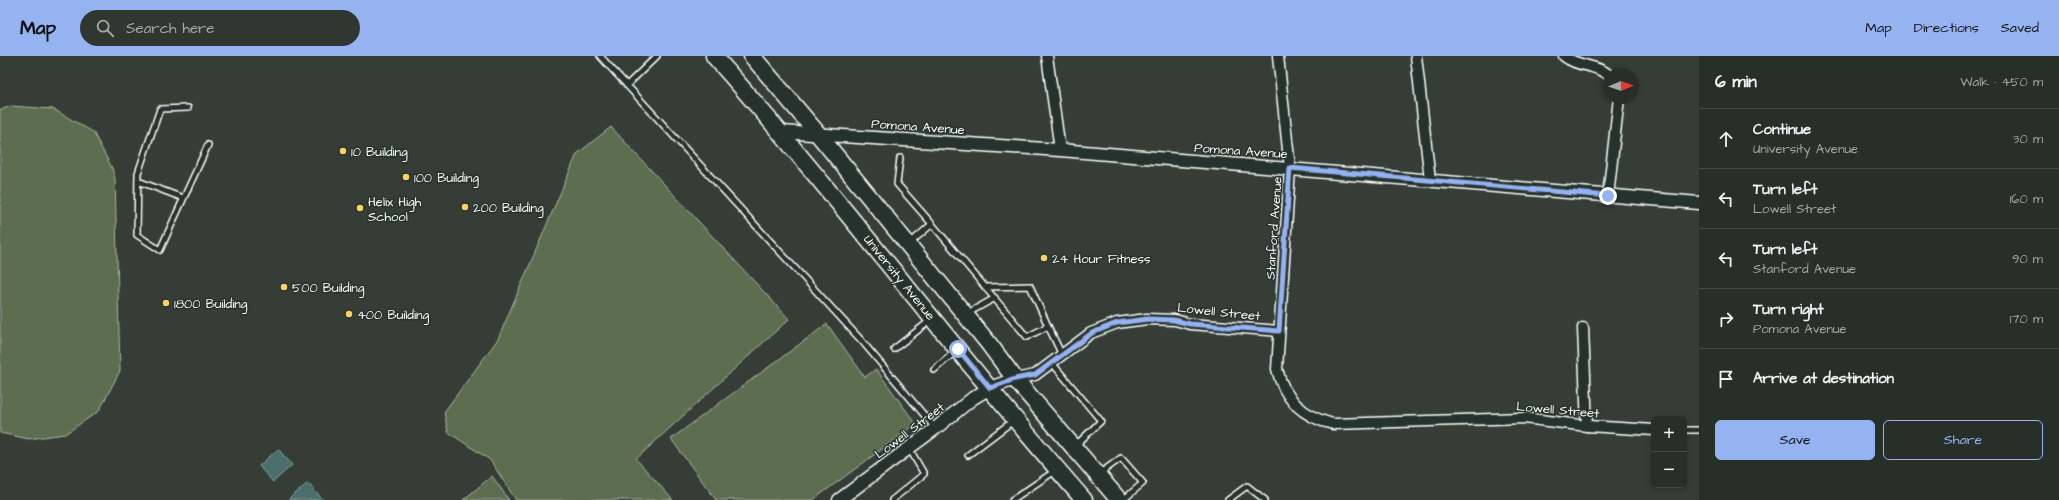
<!DOCTYPE html>
<meta charset="utf-8">
<style>
:root{--surface:#282e28;--page:#303630;--text:#f1f3f6;--muted:#a5a8a8;--line:#444a45;--accent:#95b2f1}
body{margin:0;font-family:"Architects Daughter",sans-serif;background:var(--page);color:var(--text)}
.controls{position:absolute;right:12px;bottom:12px;display:grid;overflow:hidden;border-radius:6px;box-shadow:0 2px 6px #0003}
.controls button{width:36px;height:36px;display:grid;place-items:center;padding:0;border:0;border-bottom:1px solid var(--line);background:var(--surface);color:var(--text);font:20px sans-serif}
.compass{position:absolute;left:1603px;top:12px;width:36px;height:36px;border-radius:50%;background:var(--surface);box-shadow:0 2px 6px #0003;rotate:88deg}
.stop{position:absolute;width:12px;height:12px;margin:-9px;border:3px solid #95b2f1;border-radius:50%;background:#fff}
.stop.end{background:#95b2f1;border-color:#fff;box-shadow:0 1px 4px #0008}
.list{margin:0;padding:0;list-style:none}
h2{display:flex;justify-content:space-between;align-items:center;height:52px;margin:0;padding:0 16px;font-size:17px}
h2 small{font-size:13px;font-weight:400;color:var(--muted)}
.list li{display:grid;grid-template-columns:26px 1fr auto;gap:12px;align-items:center;box-sizing:border-box;height:60px;padding:0 16px;border-top:1px solid var(--line)}
.list b{display:block;font-size:15px;white-space:nowrap}
.list p{margin:0;font-size:13px;white-space:nowrap;color:var(--muted)}
.list em{font-size:13px;font-style:normal;color:var(--muted)}
.actions{display:flex;gap:8px;padding:12px 16px}
.actions a{flex:1;padding:9px 0;border:1px solid var(--accent);border-radius:6px;text-align:center;font-size:14px;color:var(--accent)}
.actions .main{background:var(--accent);color:#111}
.icon{flex:none;width:22px;height:22px;fill:none;stroke:currentColor;stroke-width:2;stroke-linecap:round;stroke-linejoin:round}
.map{position:relative;flex:none;width:1699px;height:444px;overflow:hidden}
header{display:flex;align-items:center;gap:24px;box-sizing:border-box;height:56px;padding:0 20px;background:var(--accent);color:#111}
header strong{font-size:19px}
nav{display:flex;gap:22px;margin-inline-start:auto;font-size:14px}
.search{width:280px;height:36px;background:var(--page);display:flex;align-items:center;gap:10px;box-sizing:border-box;padding:0 14px;border-radius:22px;color:var(--muted);font-size:15px}
main{display:flex}
aside{flex:1;background:var(--surface)}
.map>svg:first-child{display:block}
.green{fill:#5d6d50;stroke:#aeb6a8}
.water{fill:#4a6e6c;stroke:#92a8a7}
.lines{fill:none;stroke-linecap:round;stroke-linejoin:round}
.service-casing{stroke:#fff;stroke-width:8}
.minor-casing{stroke:#fff;stroke-width:13}
.tertiary-casing{stroke:#fff;stroke-width:15}
.primary-casing{stroke:#fff;stroke-width:19}
.service{stroke:#26332d;stroke-width:5}
.minor{stroke:#26332d;stroke-width:10}
.tertiary{stroke:#26332d;stroke-width:12}
.primary{stroke:#26332d;stroke-width:16}
.route{stroke:#95b2f1;stroke-width:5}
.poi-dot{fill:#ffd166;stroke:#26332d;stroke-width:1.5}
.labels{text-anchor:middle;stroke-width:3;stroke-linejoin:round;paint-order:stroke}
.street-label{font-size:13px;fill:#fff;stroke:#26332d}
.poi-label{font-size:13px;fill:#fff;stroke:#26332d;text-anchor:start}
</style>
<header>
<strong>Map</strong>
<div class="search"><svg class="icon" aria-label="search" viewBox="0 0 24 24"><circle cx="10" cy="10" r="6"/><path d="M15 15l6 6"/></svg>Search here</div>
<nav><a>Map</a><a>Directions</a><a>Saved</a></nav>
</header>
<main>
<div class="map">
<svg width="1699" height="444" viewBox="0 0 1699 444">
<rect width="100%" height="100%" fill="#353d36"/>
<filter id="ink" filterUnits="userSpaceOnUse"><feTurbulence type="fractalNoise" baseFrequency=".025" numOctaves="2"/><feDisplacementMap in="SourceGraphic" scale="8" xChannelSelector="R" yChannelSelector="G"/><feConvolveMatrix kernelMatrix="1 2 1 2 8 2 1 2 1" color-interpolation-filters="sRGB"/></filter>
<g filter="url(#ink)">
<g class="green">
<path d="M11,50L53,53L93,76L112,112L115,123L120,315L99,355L65,378L29,383L0,377V54Z"/>
<path d="M611,71L789,263L636,403L673,444H516L490,404L448,376L444,356L498,283L577,98Z"/>
<path d="M827,268L865,321L876,313L916,368L813,444H716L671,383Z"/>
<path d="M492,420L509,444H463Z"/>
</g>
<g class="water">
<path d="M278,393L292,409L273,426L259,410Z"/>
<path d="M308,427L323,444H289V443Z"/>
</g>
<g class="lines">
<defs>
<g id="service">
<path d="M600,0L861,284L935,372"/>
<path d="M627,29L657,0"/>
<path d="M188,52L160,53L138,117L137,179L160,194L208,89"/>
<path d="M900,102L897,128L932,168L909,188"/>
<path d="M138,125L183,142"/>
<path d="M932,168L1027,281L1048,270L1030,230L986,231"/>
<path d="M968,257L995,242"/>
<path d="M1048,270L1062,299"/>
<path d="M894,293L931,264"/>
<path d="M1052,307L1101,365L1075,390"/>
<path d="M934,314L956,295"/>
<path d="M1684,374H1699"/>
<path d="M968,399L1013,365"/>
<path d="M1099,418L1121,402L1143,427L1123,444"/>
<path d="M892,444L924,418L909,392"/>
<path d="M1012,444L1055,415"/>
<path d="M1228,444L1247,430L1265,444"/>
</g>
<g id="minor">
<path d="M1047,0L1060,94"/>
<path d="M1278,0L1290,112L1277,313C1284,343 1303,361 1333,368L1524,362L1587,370L1654,374"/>
<path d="M1416,0L1430,124"/>
<path d="M1564,0C1577,11 1596,8 1609,19"/>
<path d="M1608,140L1619,42"/>
<path d="M1583,272L1587,370"/>
<path d="M1015,323L1035,319L1091,277L1117,267L1147,263L1175,264L1190,268L1279,275"/>
</g>
<g id="tertiary">
<path d="M781,76L1060,94L1699,147"/>
<path d="M839,444L936,372L973,342L990,332L1015,323"/>
</g>
<g id="primary">
<path d="M714,0C842,144 957,300 1084,444"/>
<path d="M752,0L818,78L989,288L1015,323L1119,444"/>
</g>
</defs>
<use href="#service" class="service-casing"/>
<use href="#minor" class="minor-casing"/>
<use href="#tertiary" class="tertiary-casing"/>
<use href="#primary" class="primary-casing"/>
<use href="#service" class="service"/>
<use href="#minor" class="minor"/>
<use href="#tertiary" class="tertiary"/>
<use href="#primary" class="primary"/>
</g>
</g>
<g class="lines" filter="url(#ink)">
<path class="route" d="M958,293L990,332L1015,323L1035,319L1092,277L1117,267L1148,263L1174,264L1190,268L1279,275L1290,112L1608,140"/>
</g>
<g class="poi-dot">
<circle cx="343" cy="95" r="4"/>
<circle cx="406" cy="121" r="4"/>
<circle cx="465" cy="151" r="4"/>
<circle cx="360" cy="152" r="4"/>
<circle cx="1044" cy="202" r="4"/>
<circle cx="284" cy="231" r="4"/>
<circle cx="166" cy="247" r="4"/>
<circle cx="349" cy="258" r="4"/>
</g>
<g class="labels">
<g class="street-label">
<text transform="translate(918 70) rotate(4)" y="5">Pomona Avenue</text>
<text transform="translate(1241 94) rotate(4)" y="5">Pomona Avenue</text>
<text transform="translate(1273 172) rotate(-86)" y="5">Stanford Avenue</text>
<text transform="translate(900 221) rotate(51)" y="5">University Avenue</text>
<text transform="translate(1219 255) rotate(6)" y="5">Lowell Street</text>
<text transform="translate(1558 353) rotate(5)" y="5">Lowell Street</text>
<text transform="translate(909 374) rotate(-37)" y="5">Lowell Street</text>
</g>
<g class="poi-label">
<text x="351" y="100">10 Building</text>
<text x="414" y="126">100 Building</text>
<text x="368" y="150">Helix High<tspan x="368" dy="15">School</tspan></text>
<text x="473" y="156">200 Building</text>
<text x="1052" y="207">24 Hour Fitness</text>
<text x="292" y="236">500 Building</text>
<text x="174" y="252">1800 Building</text>
<text x="357" y="263">400 Building</text>
</g>
</g>
</svg>
<div class="controls">
<button>+</button>
<button>−</button>
</div>
<svg class="compass" viewBox="-18 -18 36 36"><path d="M0-13l5 13h-10z" fill="#e53935"/><path d="M0 13l5-13h-10z" fill="#a5a8a8"/></svg>
<div class="stop" style="left:958px;top:293px"></div>
<div class="stop end" style="left:1608px;top:140px"></div>
</div>
<aside>
<h2>6 min<small>Walk · 450 m</small></h2>
<ul class="list">
<li><svg class="icon" aria-label="ahead" viewBox="0 0 24 24"><path d="M12 20V5M6 11l6-6 6 6"/></svg><div><b>Continue</b><p>University Avenue</p></div><em>30 m</em></li>
<li><svg class="icon" aria-label="left" viewBox="0 0 24 24"><path d="M17 20v-9H6M10 6l-5 5 5 5"/></svg><div><b>Turn left</b><p>Lowell Street</p></div><em>160 m</em></li>
<li><svg class="icon" aria-label="left" viewBox="0 0 24 24"><path d="M17 20v-9H6M10 6l-5 5 5 5"/></svg><div><b>Turn left</b><p>Stanford Avenue</p></div><em>90 m</em></li>
<li><svg class="icon" aria-label="right" viewBox="0 0 24 24"><path d="M7 20v-9h11M14 6l5 5-5 5"/></svg><div><b>Turn right</b><p>Pomona Avenue</p></div><em>170 m</em></li>
<li><svg class="icon" aria-label="arrive" viewBox="0 0 24 24"><path d="M6 21V4h12l-3 4 3 4H6"/></svg><div><b>Arrive at destination</b></div></li>
</ul>
<div class="actions"><a class="main">Save</a><a>Share</a></div>
</aside>
</main>
